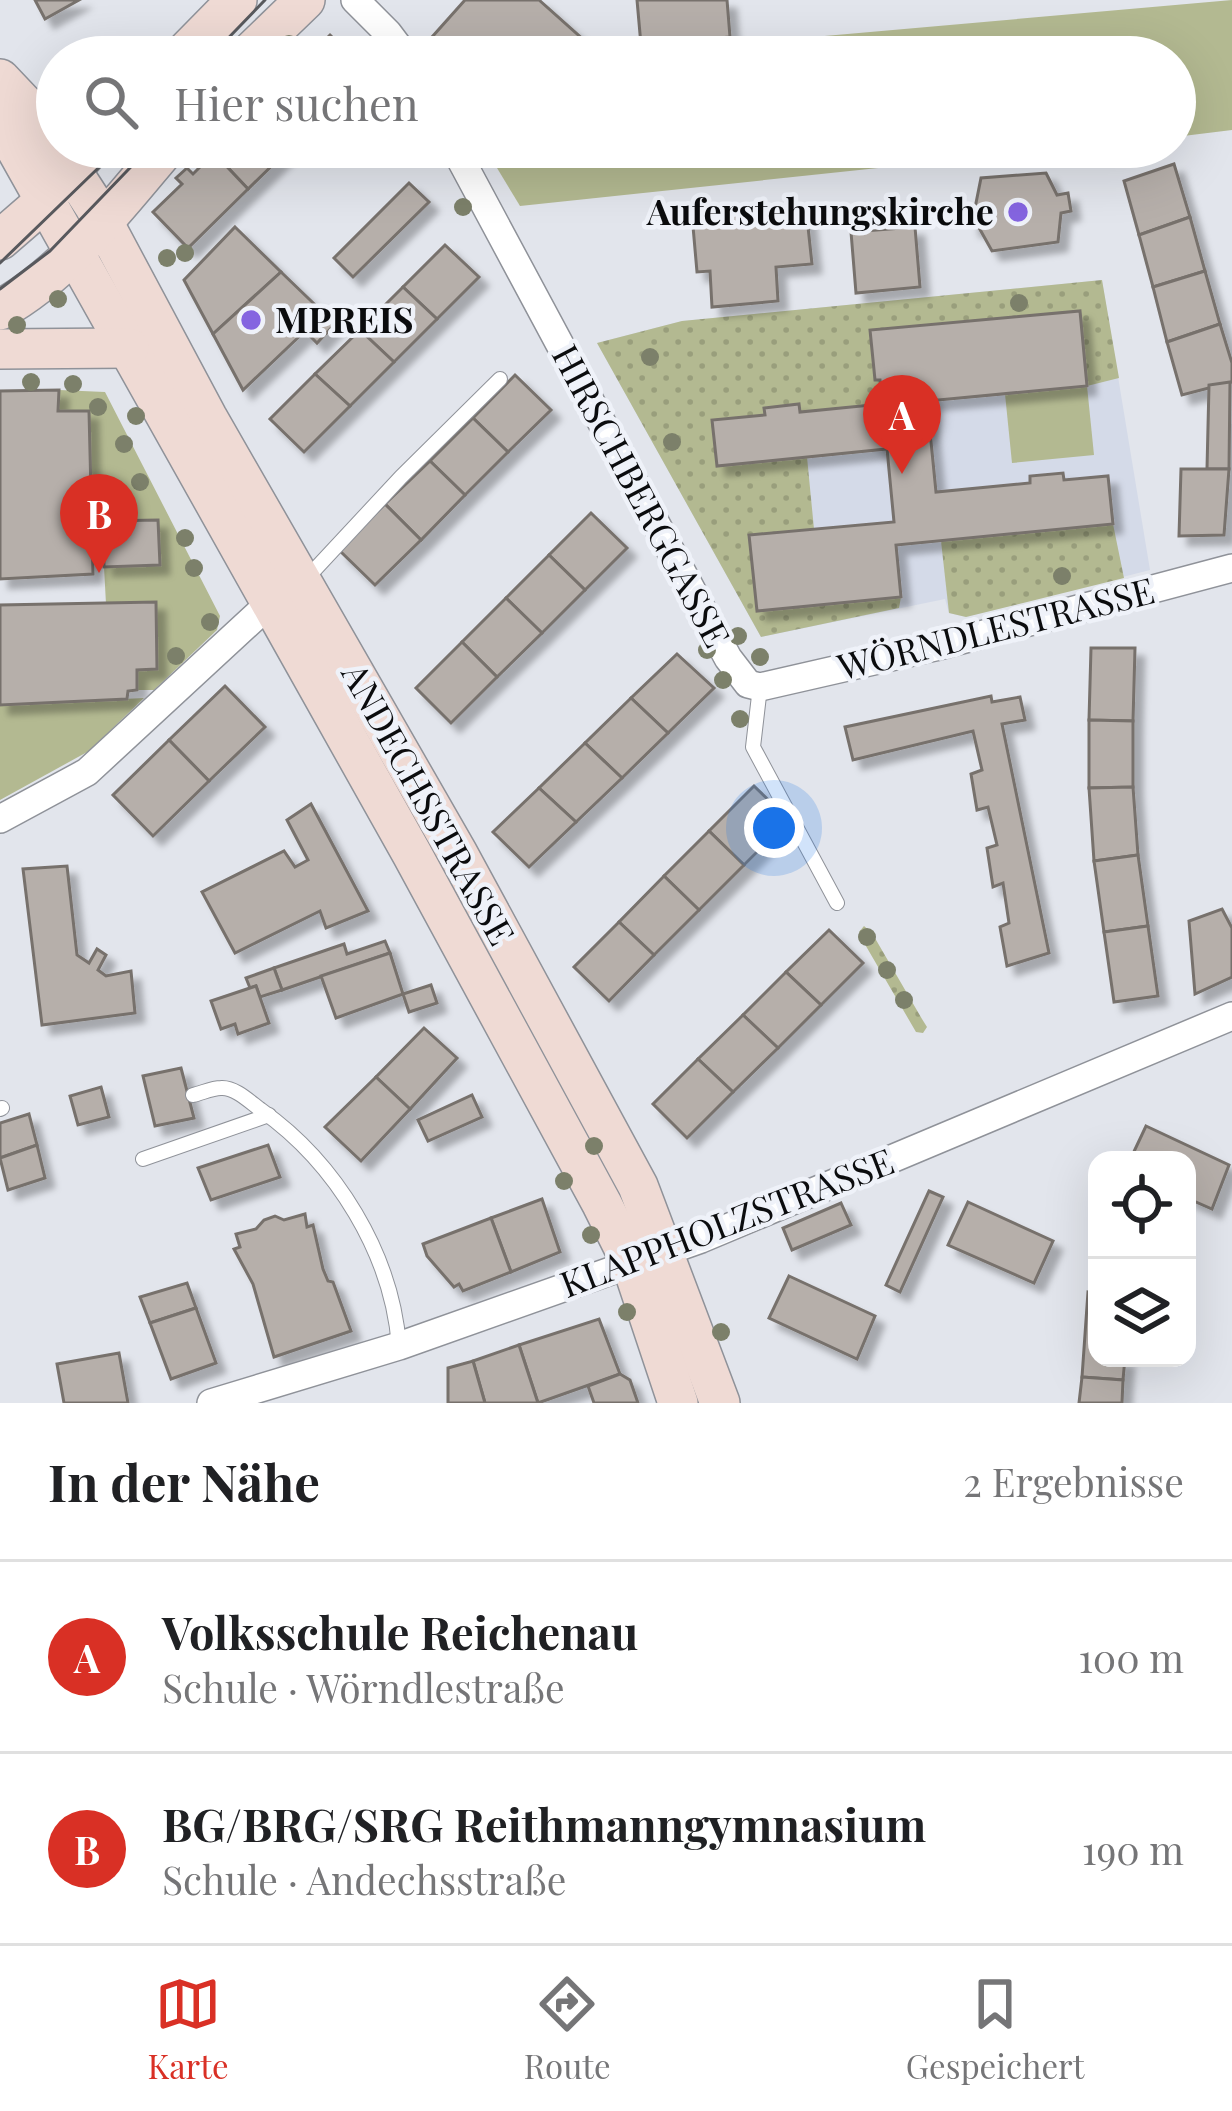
<!DOCTYPE html>
<html lang="de">
<meta charset="utf-8">
<style>
:root{--surface:#fff;--page:#f2f2f2;--text:#202124;--muted:#757577;--line:#e0e0e0;--accent:#d93025}
body{margin:0;font-family:"Playfair Display",serif;background:var(--page);color:var(--text)}
.controls{position:absolute;right:36px;bottom:36px;display:grid;overflow:hidden;border-radius:24px;box-shadow:0 12px 48px #0002}
.controls button{width:108px;height:108px;display:grid;place-items:center;padding:0;border:0;border-bottom:3px solid var(--line);background:var(--surface);color:var(--text);font:60px sans-serif}
.you{position:absolute;left:774px;top:828px;width:42px;height:42px;margin:-30px;border:9px solid #fff;border-radius:50%;background:#1a73e8;box-shadow:0 0 0 18px #1a73e833}
.badge{display:grid;place-items:center;width:78px;height:78px;border-radius:50%;background:var(--accent);color:#fff;font-size:39px;font-weight:700}
.pin{position:absolute;translate:-50% -99px;filter:drop-shadow(0 3px 6px #0008)}
.pin::after{content:'';position:absolute;top:63px;width:42px;height:36px;background:inherit;clip-path:polygon(0 0,100% 0,50% 100%)}
.list{margin:0;padding:0;list-style:none}
h2{display:flex;justify-content:space-between;align-items:center;height:156px;margin:0;padding:0 48px;font-size:51px}
h2 small{font-size:39px;font-weight:400;color:var(--muted)}
.list li{display:grid;grid-template-columns:78px 1fr auto;gap:36px;align-items:center;box-sizing:border-box;height:192px;padding:0 48px;border-top:3px solid var(--line)}
.list b{display:block;font-size:45px;white-space:nowrap}
.list p{margin:0;font-size:39px;white-space:nowrap;color:var(--muted)}
.list em{font-size:39px;font-style:normal;color:var(--muted)}
.icon{flex:none;width:66px;height:66px;fill:none;stroke:currentColor;stroke-width:2;stroke-linecap:round;stroke-linejoin:round}
.map{position:relative;flex:none;width:1232px;height:1403px;overflow:hidden}
.search{position:absolute;background:var(--surface);box-shadow:0 12px 48px #0002;left:36px;right:36px;top:36px;height:132px;display:flex;align-items:center;gap:30px;box-sizing:border-box;padding:0 42px;border-radius:66px;color:var(--muted);font-size:45px}
.sheet{height:540px;background:var(--surface)}
nav{display:flex;justify-content:space-around;align-items:center;box-sizing:border-box;height:168px;border-top:3px solid var(--line);background:var(--surface);font-size:33px;color:var(--muted)}
nav a{display:grid;justify-items:center;gap:6px}
nav .on{color:var(--accent)}
.map>svg:first-child{display:block}
.built{fill:#d4dae8}
.grass{fill:url(#grass-dots)}
.green{fill:#b3b991}
.building{fill:#b6afaa;stroke:#77716c;stroke-width:3;filter:url(#shadow)}
.lines{fill:none;stroke-linecap:round;stroke-linejoin:round}
.lane-casing{stroke:#8f9299;stroke-width:16}
.street-casing{stroke:#8f9299;stroke-width:30}
.secondary-casing{stroke:#8f9299;stroke-width:42}
.lane{stroke:#fff;stroke-width:14}
.street{stroke:#fff;stroke-width:27}
.secondary{stroke:#efdad4;stroke-width:39}
.tram{stroke:#58595d;stroke-width:3}
.tree{fill:#7c806a}
.poi-dot{fill:#8565e0;stroke:#eff2f9;stroke-width:4.5}
.labels{text-anchor:middle;stroke-width:9;stroke-linejoin:round;paint-order:stroke}
.poi-label{font-size:36px;font-weight:bold;fill:#0b0c0e;stroke:#eff2f9;text-anchor:end}
.street-label{font-size:36px;fill:#0b0c0e;stroke:#eff2f9}
</style>
<div class="map">
<svg width="1232" height="1403" viewBox="0 0 1232 1403">
<defs>
<pattern id="grass-dots" width="8" height="8" patternUnits="userSpaceOnUse" patternTransform="scale(3)"><rect width="8" height="8" fill="#b3b991"/><path d="M2 2h.1M6 6h.1" fill="none" stroke="#999e7c" stroke-width="1.8" stroke-linecap="round"/></pattern>
<filter id="shadow"><feDropShadow dx="9" dy="9" stdDeviation="3" flood-color="#0004"/></filter>
</defs>
<rect width="100%" height="100%" fill="#e2e5ec"/>
<path class="built" d="M1102,280L1150,570L966,617L949,613L945,599L761,637L597,343L682,321Z"/>
<g class="grass">
<path d="M1102,280L1119,378L1087,386L1079,311L871,330L875,380H880L882,404L800,412L799,404L765,407V415L717,465L807,457L814,529L750,535L755,592L840,585L842,603L901,597L899,608L761,637L597,343L682,321Z"/>
<path d="M1113,524L1124,578L966,617L949,613L941,541Z"/>
<path d="M864,926L872,933L922,1019L927,1027L923,1033L916,1032L863,941L859,932Z"/>
</g>
<g class="green">
<path d="M1232,0V130L1175,137V57H627L632,53Z"/>
<path d="M506,147H1077L520,206L491,158Z"/>
<path d="M1087,386L1094,455L1012,463L1005,394Z"/>
<path d="M59,390L105,392L220,616L217,630L154,690H137V670L157,669L155,603L106,604L104,567L160,565L158,521L91,522L58,411Z"/>
<path d="M144,698L89,751L0,800V705Z"/>
</g>
<g class="building">
<path d="M35,0H79L45,19Z"/>
<path d="M465,0H539L586,42L573,57H436L424,46Z"/>
<path d="M637,0H727L730,37L641,45Z"/>
<path d="M330,35L352,57H308Z"/>
<path d="M220,147H291L248,189L214,153Z"/>
<path d="M214,153L248,189L188,248L153,212L182,184L176,178L187,168L193,174Z"/>
<path d="M1174,164L1190,217L1139,235L1124,181Z"/>
<path d="M1046,173L1057,195L1068,193L1071,211L1061,213L1058,242L992,251L978,226L971,227L970,209L975,208L981,178Z"/>
<path d="M409,183L429,202L353,277L334,258Z"/>
<path d="M806,208L812,264L776,267L778,301L712,307L710,271L697,272L692,215Z"/>
<path d="M1190,217L1205,271L1153,287L1139,235Z"/>
<path d="M235,227L281,272L213,334L184,280Z"/>
<path d="M915,227L920,287L856,293L851,232Z"/>
<path d="M445,245L479,277L437,319L403,287Z"/>
<path d="M1205,271L1220,324L1167,342L1153,287Z"/>
<path d="M281,272L335,324L317,343L305,331L243,390L213,334Z"/>
<path d="M403,287L437,319L394,362L360,330Z"/>
<path d="M1080,311L1087,386L927,401L936,492L1030,483V476L1063,473L1064,480L1108,476L1113,524L896,545L901,597L757,611L749,535L894,522L887,449L717,466L712,420L765,415L764,408L799,404L800,412L882,404L880,380H875L870,330Z"/>
<path d="M1220,324L1232,363V382L1182,395L1167,342Z"/>
<path d="M360,330L394,362L350,406L315,374Z"/>
<path d="M315,374L350,406L304,452L270,419Z"/>
<path d="M515,375L551,410L508,452L473,418Z"/>
<path d="M1230,382L1229,469H1207L1209,385Z"/>
<path d="M59,390L58,411H89L93,574L0,579V391Z"/>
<path d="M473,418L508,452L465,495L430,461Z"/>
<path d="M430,461L465,495L421,540L385,504Z"/>
<path d="M1181,469H1229L1224,535L1179,536Z"/>
<path d="M385,504L421,540L375,585L339,550Z"/>
<path d="M591,513L627,548L585,590L549,555Z"/>
<path d="M158,520L160,565L104,567L103,521Z"/>
<path d="M549,555L585,590L542,633L506,598Z"/>
<path d="M506,598L542,633L497,677L462,642Z"/>
<path d="M156,602L157,669L137,670V690L128,691L127,699L0,705V605Z"/>
<path d="M462,642L497,677L451,723L416,688Z"/>
<path d="M1091,648H1135L1133,721L1089,720Z"/>
<path d="M677,654L714,688L668,733L631,698Z"/>
<path d="M225,686L265,727L209,781L169,740Z"/>
<path d="M991,696L992,702L1020,697L1025,720L1002,724L1049,953L1007,966L1000,927L1009,923L1003,883L993,887L987,848L997,845L988,807L977,810L971,774L982,770L973,731L853,760L845,727Z"/>
<path d="M631,698L668,733L622,778L585,743Z"/>
<path d="M1089,720L1133,721V787L1089,788Z"/>
<path d="M169,740L209,781L153,836L113,795Z"/>
<path d="M585,743L622,778L576,822L539,788Z"/>
<path d="M754,786L789,820L744,865L709,831Z"/>
<path d="M1133,787L1138,855L1094,861L1089,788Z"/>
<path d="M539,788L576,822L529,867L493,832Z"/>
<path d="M311,804L368,911L326,928L320,911L235,953L202,892L284,851L295,867L308,860L287,820Z"/>
<path d="M709,831L744,865L699,910L664,876Z"/>
<path d="M1138,855L1148,926L1104,932L1094,861Z"/>
<path d="M67,866L77,955L89,963L97,949L106,955L98,970L106,976L131,971L135,1013L42,1025L23,869Z"/>
<path d="M664,876L699,910L654,955L619,922Z"/>
<path d="M1222,909L1232,928V977L1195,994L1189,921Z"/>
<path d="M619,922L654,955L609,1001L574,967Z"/>
<path d="M1148,926L1158,996L1114,1002L1104,932Z"/>
<path d="M829,930L863,963L821,1005L786,972Z"/>
<path d="M385,941L390,953L282,990L274,968L344,944L347,954Z"/>
<path d="M390,953L403,994L336,1018L321,976Z"/>
<path d="M274,968L282,990L260,997L256,986L250,988L246,978Z"/>
<path d="M786,972L821,1005L778,1048L743,1015Z"/>
<path d="M431,985L437,1003L409,1012L403,994Z"/>
<path d="M256,986L269,1023L238,1034L235,1024L221,1029L211,1001Z"/>
<path d="M743,1015L778,1048L733,1092L698,1059Z"/>
<path d="M424,1028L457,1058L410,1109L376,1077Z"/>
<path d="M698,1059L733,1092L687,1138L653,1104Z"/>
<path d="M181,1068L194,1118L155,1126L143,1076Z"/>
<path d="M376,1077L410,1109L361,1161L325,1127Z"/>
<path d="M101,1087L109,1117L78,1125L70,1096Z"/>
<path d="M472,1095L482,1117L428,1141L418,1120Z"/>
<path d="M29,1114L37,1145L0,1158V1123Z"/>
<path d="M1146,1126L1229,1165L1212,1209L1187,1198V1160H1130Z"/>
<path d="M37,1145L45,1178L8,1190L0,1158Z"/>
<path d="M268,1145L280,1177L211,1200L198,1168Z"/>
<path d="M929,1191L943,1197L900,1292L886,1285Z"/>
<path d="M542,1199L560,1252L511,1272L491,1218Z"/>
<path d="M968,1202L1053,1241L1034,1283L948,1245Z"/>
<path d="M841,1203L851,1225L792,1250L783,1228Z"/>
<path d="M305,1214L307,1227L313,1225L323,1269L328,1281L333,1282L351,1331L274,1357L253,1284L234,1249L240,1247L236,1234L256,1229L264,1220L275,1216L284,1220Z"/>
<path d="M491,1218L511,1272L463,1291L459,1284L454,1287L427,1256L423,1244Z"/>
<path d="M789,1276L875,1316L857,1359L769,1318Z"/>
<path d="M187,1283L196,1308L150,1323L140,1297Z"/>
<path d="M1088,1292L1097,1293V1358H1125L1123,1380L1082,1377Z"/>
<path d="M196,1308L216,1363L171,1379L150,1323Z"/>
<path d="M599,1319L620,1374L538,1403L519,1345Z"/>
<path d="M519,1345L538,1403H485L473,1361Z"/>
<path d="M119,1353L128,1403H64L57,1364Z"/>
<path d="M473,1361L485,1403H448V1368Z"/>
<path d="M620,1374L630,1380L638,1403H594L588,1386Z"/>
<path d="M1082,1377L1123,1380L1122,1403H1079Z"/>
</g>
<g class="lines">
<defs>
<g id="lane">
<path d="M306,579L401,477L500,379"/>
<path d="M760,687L753,747L837,903"/>
<path d="M193,1095C202,1093 212,1088 221,1088C235,1087 250,1102 261,1110C336,1163 392,1254 399,1346"/>
<path d="M0,1109L2,1108"/>
<path d="M143,1159L269,1115"/>
</g>
<g id="street">
<path d="M355,0L388,33L406,57"/>
<path d="M454,147L728,658L748,684L760,687L935,647L1232,568"/>
<path d="M0,819L87,772L270,603"/>
<path d="M211,1403L399,1346L701,1239L1232,1016"/>
</g>
<g id="secondary">
<path d="M181,57L237,0"/>
<path d="M246,57L305,0"/>
<path d="M0,79L38,119L95,207L207,417L458,854L638,1186L720,1403"/>
<path d="M0,120L412,854L602,1204L631,1262L678,1403"/>
<path d="M0,240L37,208L92,147"/>
<path d="M0,310C68,272 117,205 167,147"/>
<path d="M0,349L129,348"/>
</g>
</defs>
<use href="#lane" class="lane-casing"/>
<use href="#street" class="street-casing"/>
<use href="#secondary" class="secondary-casing"/>
<use href="#lane" class="lane"/>
<use href="#street" class="street"/>
<use href="#secondary" class="secondary"/>
<g class="tram">
<path d="M210,57L265,0"/>
<path d="M0,263L120,147"/>
<path d="M0,289L50,251L150,147"/>
</g>
</g>
<g class="tree">
<circle cx="289" cy="44" r="9"/>
<circle cx="463" cy="207" r="9"/>
<circle cx="185" cy="253" r="9"/>
<circle cx="167" cy="258" r="9"/>
<circle cx="58" cy="299" r="9"/>
<circle cx="1019" cy="303" r="9"/>
<circle cx="17" cy="325" r="9"/>
<circle cx="650" cy="357" r="9"/>
<circle cx="31" cy="382" r="9"/>
<circle cx="73" cy="384" r="9"/>
<circle cx="98" cy="407" r="9"/>
<circle cx="136" cy="416" r="9"/>
<circle cx="672" cy="442" r="9"/>
<circle cx="124" cy="444" r="9"/>
<circle cx="140" cy="482" r="9"/>
<circle cx="185" cy="538" r="9"/>
<circle cx="194" cy="568" r="9"/>
<circle cx="1062" cy="576" r="9"/>
<circle cx="210" cy="622" r="9"/>
<circle cx="738" cy="636" r="9"/>
<circle cx="707" cy="650" r="9"/>
<circle cx="176" cy="656" r="9"/>
<circle cx="760" cy="657" r="9"/>
<circle cx="723" cy="680" r="9"/>
<circle cx="740" cy="719" r="9"/>
<circle cx="867" cy="937" r="9"/>
<circle cx="887" cy="970" r="9"/>
<circle cx="904" cy="1000" r="9"/>
<circle cx="594" cy="1146" r="9"/>
<circle cx="564" cy="1181" r="9"/>
<circle cx="591" cy="1235" r="9"/>
<circle cx="627" cy="1312" r="9"/>
<circle cx="721" cy="1332" r="9"/>
</g>
<g class="poi-dot">
<circle cx="1018" cy="212" r="12"/>
<circle cx="251" cy="320" r="12"/>
</g>
<g class="labels">
<g class="poi-label">
<text x="994" y="225">Auferstehungskirche</text>
<text x="275" y="333" text-anchor="start">MPREIS</text>
</g>
<g class="street-label">
<text transform="translate(641 496) rotate(62)" y="13">HIRSCHBERGGASSE</text>
<text transform="translate(996 629) rotate(-14)" y="13">WÖRNDLESTRASSE</text>
<text transform="translate(428 804) rotate(61)" y="13">ANDECHSSTRASSE</text>
<text transform="translate(727 1223) rotate(-21)" y="13">KLAPPHOLZSTRASSE</text>
</g>
</g>
</svg>
<div class="controls">
<button><svg class="icon" aria-label="locate" viewBox="0 0 24 24"><circle cx="12" cy="12" r="6"/><path d="M12 2v4M12 18v4M2 12h4M18 12h4"/></svg></button>
<button><svg class="icon" aria-label="layers" viewBox="0 0 24 24"><path d="M12 4l9 5-9 5-9-5zM3 14l9 5 9-5"/></svg></button>
</div>
<div class="you"></div>
<div class="pin badge" style="left:902px;top:474px">A</div>
<div class="pin badge" style="left:99px;top:573px">B</div>
<div class="search"><svg class="icon" aria-label="search" viewBox="0 0 24 24"><circle cx="10" cy="10" r="6"/><path d="M15 15l6 6"/></svg>Hier suchen</div>
</div>
<section class="sheet">
<h2>In der Nähe<small>2 Ergebnisse</small></h2>
<ul class="list">
<li><span class="badge">A</span><div><b>Volksschule Reichenau</b><p>Schule · Wörndlestraße</p></div><em>100 m</em></li>
<li><span class="badge">B</span><div><b>BG/BRG/SRG Reithmanngymnasium</b><p>Schule · Andechsstraße</p></div><em>190 m</em></li>
</ul>
</section>
<nav>
<a class="on"><svg class="icon" aria-label="map" viewBox="0 0 24 24"><path d="M3 6l6-2 6 2 6-2v14l-6 2-6-2-6 2zM9 4v14M15 6v14"/></svg>Karte</a>
<a><svg class="icon" aria-label="directions" viewBox="0 0 24 24"><path d="M12 3l9 9-9 9-9-9zM9 14v-3h6M13 9l2 2-2 2"/></svg>Route</a>
<a><svg class="icon" aria-label="saved" viewBox="0 0 24 24"><path d="M7 4h10v16l-5-4-5 4z"/></svg>Gespeichert</a>
</nav>
